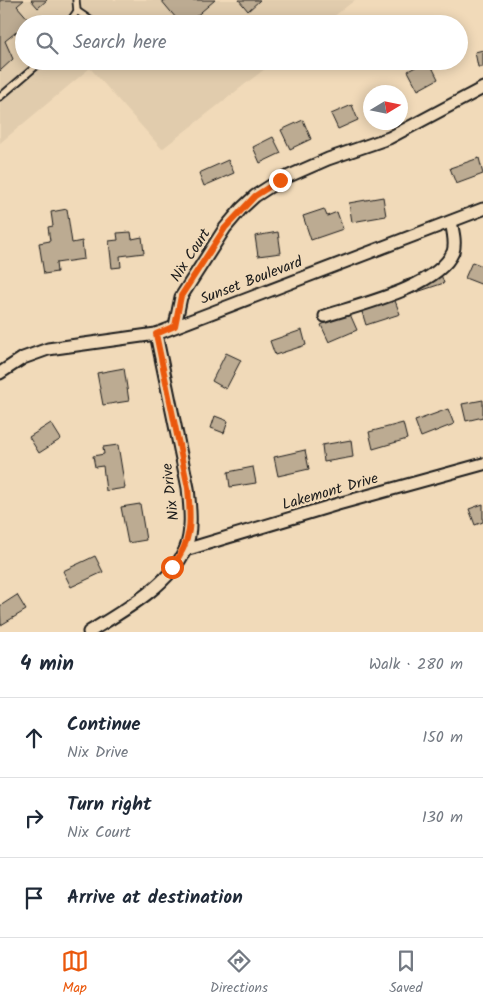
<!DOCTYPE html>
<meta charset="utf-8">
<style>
:root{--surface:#fff;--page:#f6f6f7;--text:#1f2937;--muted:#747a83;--line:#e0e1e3;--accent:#ea580c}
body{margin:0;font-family:Kalam,sans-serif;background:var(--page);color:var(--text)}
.compass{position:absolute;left:363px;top:85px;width:45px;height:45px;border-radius:50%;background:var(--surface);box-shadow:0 2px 12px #0003;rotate:80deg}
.stop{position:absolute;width:15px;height:15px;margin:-11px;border:4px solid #ea580c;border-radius:50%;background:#fff}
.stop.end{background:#ea580c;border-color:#fff;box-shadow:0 1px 5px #0008}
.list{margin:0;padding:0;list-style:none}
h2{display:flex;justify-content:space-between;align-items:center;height:65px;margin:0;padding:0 20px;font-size:21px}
h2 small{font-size:16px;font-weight:400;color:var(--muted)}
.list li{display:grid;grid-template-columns:32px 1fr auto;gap:15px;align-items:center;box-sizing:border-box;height:80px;padding:0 20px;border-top:1px solid var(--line)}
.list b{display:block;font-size:19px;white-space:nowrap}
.list p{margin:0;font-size:16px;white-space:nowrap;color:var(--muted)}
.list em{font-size:16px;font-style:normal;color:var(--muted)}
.icon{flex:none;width:28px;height:28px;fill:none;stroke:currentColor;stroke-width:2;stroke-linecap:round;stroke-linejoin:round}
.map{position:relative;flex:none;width:483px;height:632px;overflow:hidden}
.search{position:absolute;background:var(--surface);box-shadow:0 2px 12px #0003;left:15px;right:15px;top:15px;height:55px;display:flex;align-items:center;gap:12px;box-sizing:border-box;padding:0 18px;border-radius:28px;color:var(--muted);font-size:19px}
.sheet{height:305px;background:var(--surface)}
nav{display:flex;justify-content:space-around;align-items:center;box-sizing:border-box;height:70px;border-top:1px solid var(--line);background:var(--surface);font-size:14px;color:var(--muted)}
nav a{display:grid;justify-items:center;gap:2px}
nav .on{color:var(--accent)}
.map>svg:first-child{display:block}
.built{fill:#e1ccad}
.building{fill:#bcab92;stroke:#1c1c1c}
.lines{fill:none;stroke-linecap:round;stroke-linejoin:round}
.service-casing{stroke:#1c1c1c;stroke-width:9}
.minor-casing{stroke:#1c1c1c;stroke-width:15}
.service{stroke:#f1dab9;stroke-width:5.5}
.minor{stroke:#f1dab9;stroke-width:11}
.route{stroke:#ea580c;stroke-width:6}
.labels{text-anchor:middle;stroke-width:5;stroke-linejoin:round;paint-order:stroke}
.street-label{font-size:15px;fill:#1c1c1c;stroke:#f1dab9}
</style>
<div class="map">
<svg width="483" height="632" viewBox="0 0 483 632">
<rect width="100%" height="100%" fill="#f1dab9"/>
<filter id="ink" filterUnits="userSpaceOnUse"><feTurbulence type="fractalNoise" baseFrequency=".02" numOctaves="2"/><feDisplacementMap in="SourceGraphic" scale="10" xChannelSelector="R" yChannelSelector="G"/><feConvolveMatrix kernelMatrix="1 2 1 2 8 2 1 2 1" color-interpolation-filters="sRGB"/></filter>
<g filter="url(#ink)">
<path class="built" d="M0,0H355L324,24H24V61H275L162,149L90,68L0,143Z"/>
<g class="building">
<path d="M0,0H24L17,6L30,21L5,41L13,59L0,71Z"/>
<path d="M31,0H47L38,8Z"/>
<path d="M161,0H215L187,24H181Z"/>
<path d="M239,0H260L248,11Z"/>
<path d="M483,50V67H478L475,52Z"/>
<path d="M427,61H429L438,79L418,90L408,71Z"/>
<path d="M352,105L358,120L338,129L331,114Z"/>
<path d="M303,120L311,139L290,149L281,130Z"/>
<path d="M273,137L281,153L260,163L253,147Z"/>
<path d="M479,158L483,174L456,184L450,168Z"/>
<path d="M228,160L234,173L204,186L199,173Z"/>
<path d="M383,197L386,216L352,222L349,203Z"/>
<path d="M67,209L72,243L82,241L84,259L56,263L57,272L44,274L39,243L50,241L48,227L53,226L51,212Z"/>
<path d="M324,209L327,216L337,212L343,229L311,240L303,216Z"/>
<path d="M131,232L132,239L142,237L144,253L120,256L121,267L112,268L109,241L118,240L117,233Z"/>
<path d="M278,232L281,253L258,256L255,236Z"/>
<path d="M472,262L483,266V285L465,278Z"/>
<path d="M439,269L444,283L408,295L403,281Z"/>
<path d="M394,298L400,314L366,325L361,309Z"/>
<path d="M349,312L357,330L329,342L321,325Z"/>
<path d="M302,330L306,345L275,355L270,341Z"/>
<path d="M226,353L241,360L226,389L212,381Z"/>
<path d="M124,368L129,401L103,405L97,373Z"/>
<path d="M483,400V417L466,421L462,404Z"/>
<path d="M448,409L454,424L421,437L415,421Z"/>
<path d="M215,416L228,421L224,433L211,428Z"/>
<path d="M51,423L61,439L39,453L29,437Z"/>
<path d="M403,423L407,439L373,449L369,432Z"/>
<path d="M351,440L353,457L324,462L322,445Z"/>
<path d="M118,445L125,488L106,491L103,466L95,467L93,456L104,454L103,447Z"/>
<path d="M305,450L309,469L278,476L274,457Z"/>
<path d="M253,467L256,483L230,487L228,472Z"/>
<path d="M140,504L146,540L128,543L121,507Z"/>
<path d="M483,504V522L475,525L469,509Z"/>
<path d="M95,556L103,572L71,587L63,571Z"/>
<path d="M17,595L26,610L1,625L0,606Z"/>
</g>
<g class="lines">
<defs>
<g id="service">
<path d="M77,11L96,24"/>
<path d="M68,24L77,11L76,0"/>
<path d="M0,97L42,61"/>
</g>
<g id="minor">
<path d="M325,316C359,305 438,287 453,252C456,243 453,231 451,222"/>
<path d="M175,326L181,297L225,228L241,209L255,196L280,180L328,159L389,138L483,88"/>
<path d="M0,373L23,358L48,349L156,334L483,209"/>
<path d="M185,550L338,504L483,464"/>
<path d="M89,632C121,612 169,586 185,550C193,531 190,507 188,488L156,334"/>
</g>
</defs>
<use href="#service" class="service-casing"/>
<use href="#minor" class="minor-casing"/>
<use href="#service" class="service"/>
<use href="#minor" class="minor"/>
</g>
</g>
<g class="lines" filter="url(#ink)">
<path class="route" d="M172,567C193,539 191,522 188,488L156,334L175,326L181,296L225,228L255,196L280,180"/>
</g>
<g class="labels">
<g class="street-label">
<text transform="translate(190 255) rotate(-57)" y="5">Nix Court</text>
<text transform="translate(251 280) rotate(-21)" y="5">Sunset Boulevard</text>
<text transform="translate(330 491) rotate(-16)" y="5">Lakemont Drive</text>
<text transform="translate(170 492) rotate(-97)" y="5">Nix Drive</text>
</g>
</g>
</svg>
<svg class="compass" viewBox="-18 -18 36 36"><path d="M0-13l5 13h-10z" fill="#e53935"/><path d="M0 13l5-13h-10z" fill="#747a83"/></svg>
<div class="stop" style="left:172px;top:567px"></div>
<div class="stop end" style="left:280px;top:180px"></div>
<div class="search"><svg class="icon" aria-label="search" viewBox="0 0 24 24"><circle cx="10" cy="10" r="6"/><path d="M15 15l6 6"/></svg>Search here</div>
</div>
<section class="sheet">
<h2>4 min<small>Walk · 280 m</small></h2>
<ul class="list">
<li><svg class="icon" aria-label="ahead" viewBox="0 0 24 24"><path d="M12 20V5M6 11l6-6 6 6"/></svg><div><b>Continue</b><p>Nix Drive</p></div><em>150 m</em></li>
<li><svg class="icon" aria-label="right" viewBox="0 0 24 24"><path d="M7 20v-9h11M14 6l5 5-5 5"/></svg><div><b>Turn right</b><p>Nix Court</p></div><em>130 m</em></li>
<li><svg class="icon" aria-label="arrive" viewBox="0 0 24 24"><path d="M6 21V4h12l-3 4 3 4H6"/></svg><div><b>Arrive at destination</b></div></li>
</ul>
</section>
<nav>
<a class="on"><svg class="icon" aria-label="map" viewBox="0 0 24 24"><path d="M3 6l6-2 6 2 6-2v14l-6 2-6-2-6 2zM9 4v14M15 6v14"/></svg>Map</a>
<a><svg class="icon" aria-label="directions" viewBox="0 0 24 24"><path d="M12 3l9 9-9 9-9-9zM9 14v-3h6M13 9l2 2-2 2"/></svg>Directions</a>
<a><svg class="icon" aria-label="saved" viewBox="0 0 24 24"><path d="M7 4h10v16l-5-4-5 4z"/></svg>Saved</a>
</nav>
